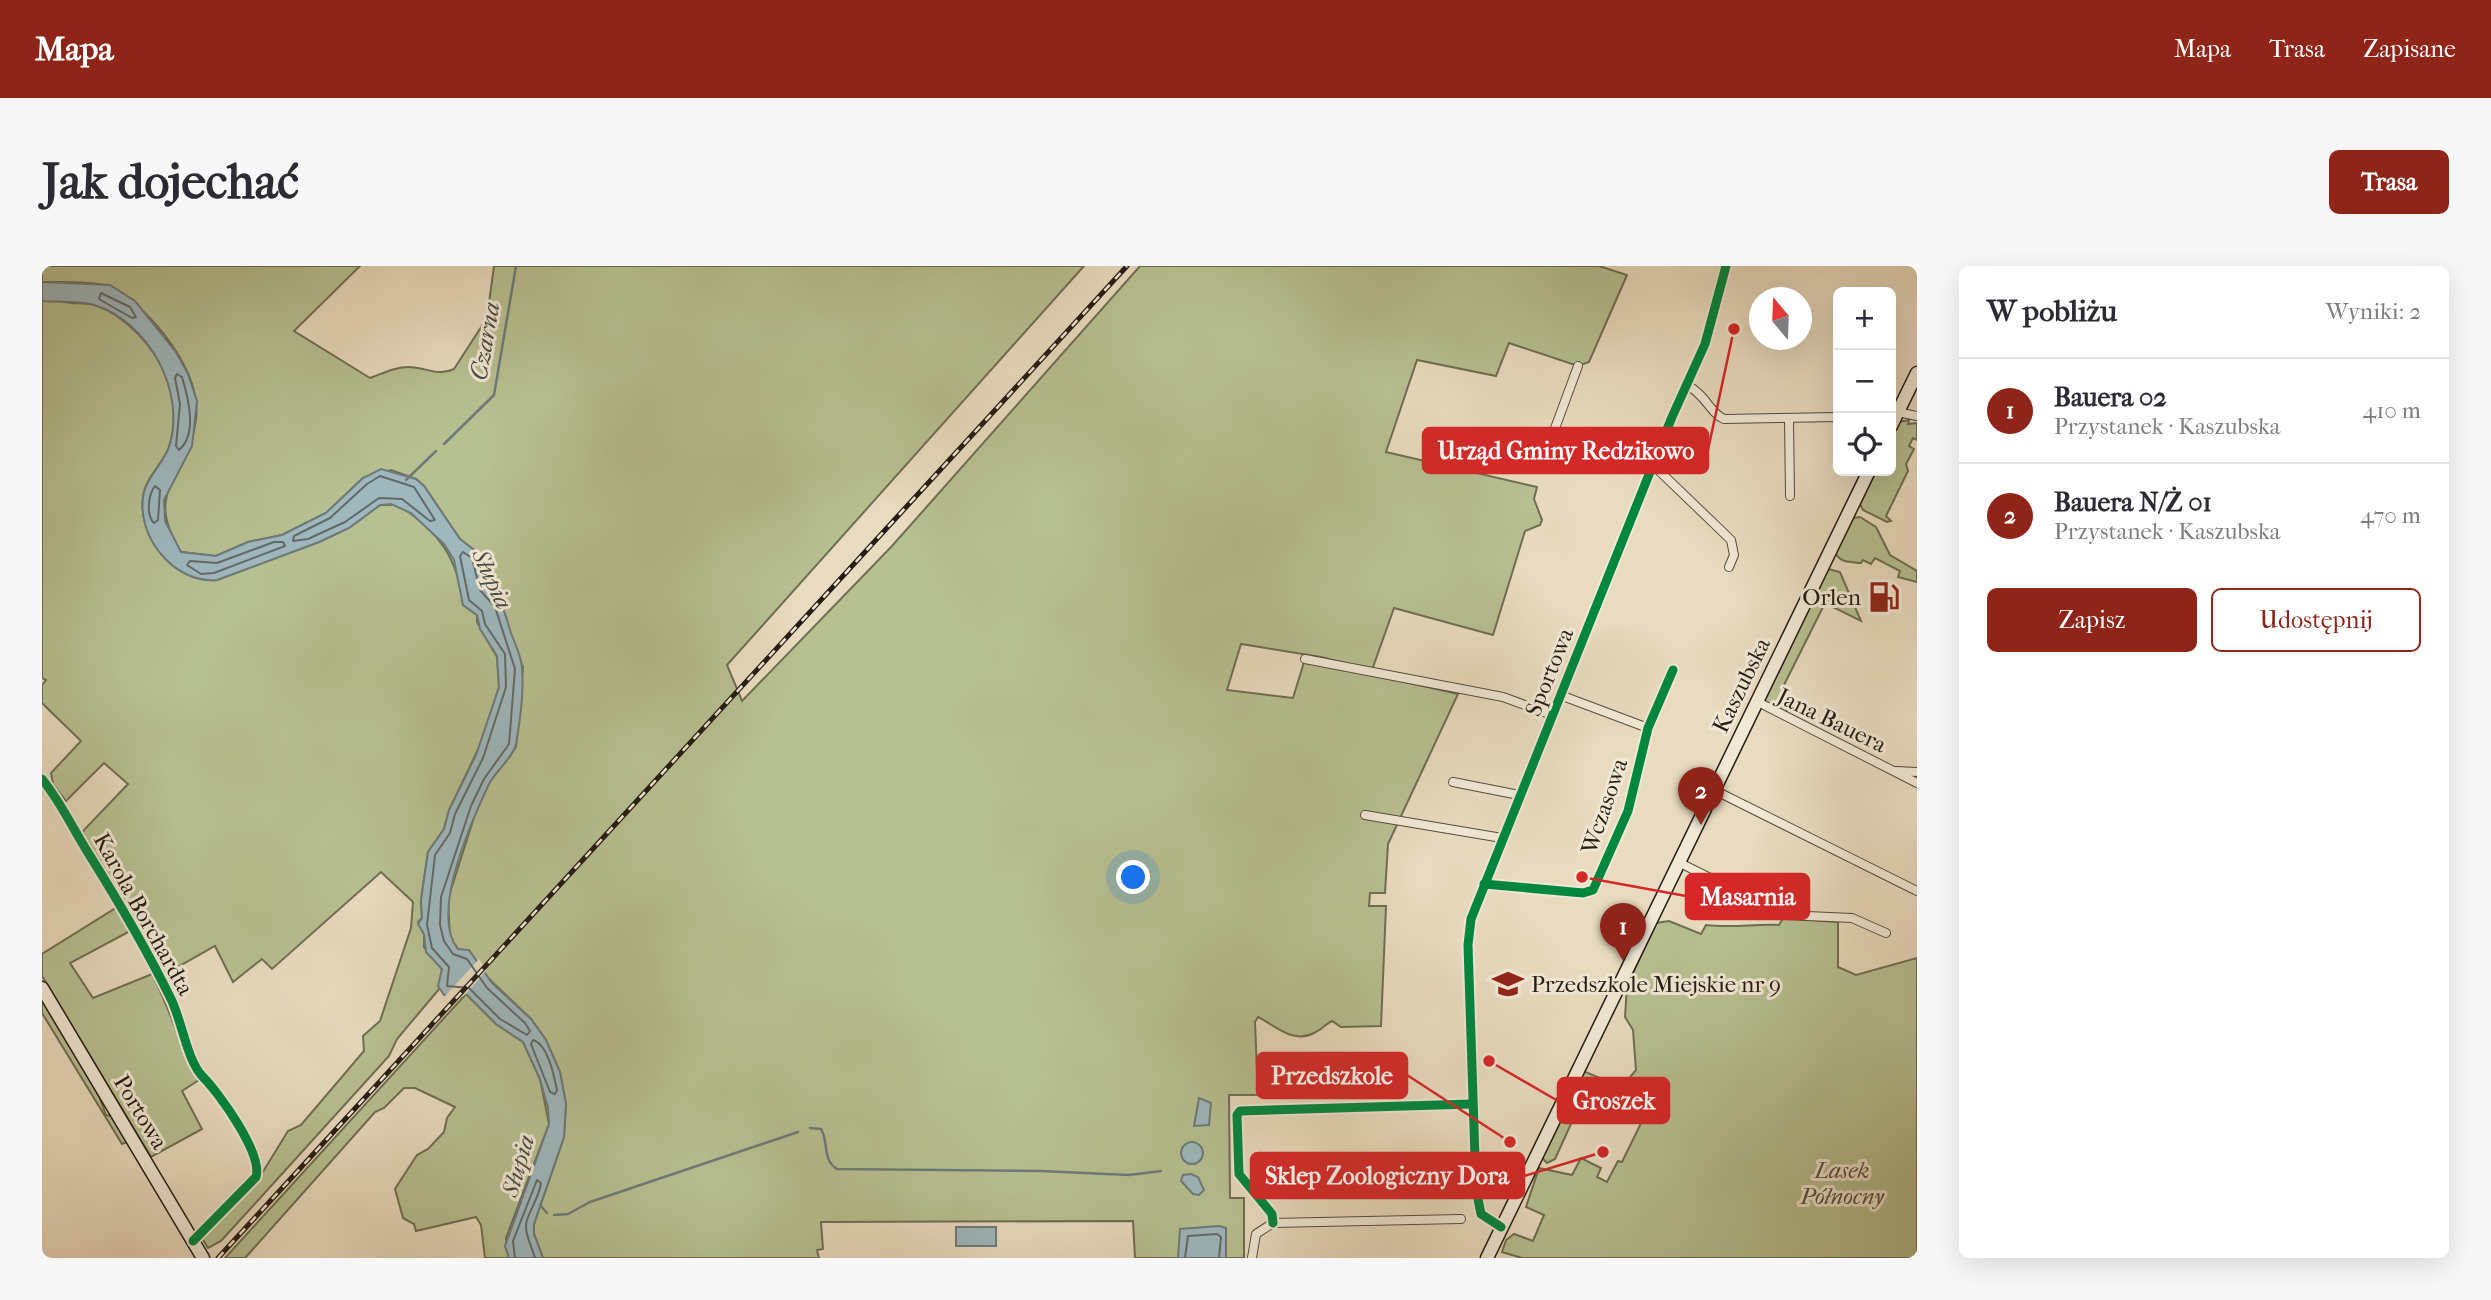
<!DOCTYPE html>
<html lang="pl">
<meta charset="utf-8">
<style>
:root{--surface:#fff;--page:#f7f7f7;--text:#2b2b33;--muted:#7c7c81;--line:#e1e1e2;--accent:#8f2418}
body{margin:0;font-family:"IM FELL French Canon",serif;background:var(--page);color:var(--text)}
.controls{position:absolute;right:21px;top:21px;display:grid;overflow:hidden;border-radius:10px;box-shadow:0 7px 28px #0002}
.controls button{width:63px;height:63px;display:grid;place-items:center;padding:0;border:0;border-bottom:2px solid var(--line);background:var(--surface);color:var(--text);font:35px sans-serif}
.compass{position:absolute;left:1707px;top:21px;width:63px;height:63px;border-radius:50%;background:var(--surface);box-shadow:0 7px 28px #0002;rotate:341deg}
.you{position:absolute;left:1092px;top:612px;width:24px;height:24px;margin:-18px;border:5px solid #fff;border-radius:50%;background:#1a73e8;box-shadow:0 0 0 10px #1a73e833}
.badge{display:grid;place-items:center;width:46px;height:46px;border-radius:50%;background:var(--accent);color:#fff;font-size:23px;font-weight:700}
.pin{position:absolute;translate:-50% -58px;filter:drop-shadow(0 2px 4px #0008)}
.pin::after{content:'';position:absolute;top:37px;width:24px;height:21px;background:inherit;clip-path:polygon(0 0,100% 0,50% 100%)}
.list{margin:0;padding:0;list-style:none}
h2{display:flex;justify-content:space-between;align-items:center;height:91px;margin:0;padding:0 28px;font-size:30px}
h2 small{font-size:23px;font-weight:400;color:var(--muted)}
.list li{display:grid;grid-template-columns:46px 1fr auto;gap:21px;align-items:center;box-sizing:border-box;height:105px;padding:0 28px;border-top:2px solid var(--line)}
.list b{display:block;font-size:26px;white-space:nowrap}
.list p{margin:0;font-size:23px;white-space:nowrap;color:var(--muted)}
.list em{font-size:23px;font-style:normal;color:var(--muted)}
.actions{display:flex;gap:14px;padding:21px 28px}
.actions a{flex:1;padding:16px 0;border:2px solid var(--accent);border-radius:10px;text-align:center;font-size:24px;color:var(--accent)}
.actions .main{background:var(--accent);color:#fff}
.icon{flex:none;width:38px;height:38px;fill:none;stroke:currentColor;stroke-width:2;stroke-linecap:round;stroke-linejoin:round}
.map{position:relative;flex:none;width:1875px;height:992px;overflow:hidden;border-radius:10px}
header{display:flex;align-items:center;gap:42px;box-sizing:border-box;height:98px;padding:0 35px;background:var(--accent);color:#fff}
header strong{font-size:33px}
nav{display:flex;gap:38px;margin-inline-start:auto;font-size:24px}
.intro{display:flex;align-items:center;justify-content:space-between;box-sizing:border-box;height:168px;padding:0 42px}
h1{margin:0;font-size:49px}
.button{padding:18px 32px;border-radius:10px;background:var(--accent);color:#fff;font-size:24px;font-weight:700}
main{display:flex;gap:42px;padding:0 42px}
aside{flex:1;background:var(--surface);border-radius:10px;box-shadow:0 7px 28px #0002}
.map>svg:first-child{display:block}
.green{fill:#b7c091;stroke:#6e6e52;stroke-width:2}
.water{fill:#9eb8be;stroke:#6e7a7a;stroke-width:2}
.pier{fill:#e9dbbf}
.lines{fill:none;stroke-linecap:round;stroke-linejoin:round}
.shore{stroke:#626a68;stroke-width:2}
.stream{stroke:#6e7a7a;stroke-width:2.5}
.minor-casing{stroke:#564c3e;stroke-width:10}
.secondary-casing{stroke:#251c13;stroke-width:15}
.minor{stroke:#f1e8d5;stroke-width:8}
.secondary{stroke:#f1e8d5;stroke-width:12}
.rail-casing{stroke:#251c13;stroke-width:5}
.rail{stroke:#f1e8d5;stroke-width:2.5;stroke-dasharray:8;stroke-linecap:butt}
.cycleway-casing{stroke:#f1e8d5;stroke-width:13}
.cycleway{stroke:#00873e;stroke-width:9}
.labels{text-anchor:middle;stroke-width:6;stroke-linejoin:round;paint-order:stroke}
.poi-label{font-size:23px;fill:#251c13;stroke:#f1e8d5;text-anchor:end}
.street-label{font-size:23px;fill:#251c13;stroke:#f1e8d5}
.park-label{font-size:23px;font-style:italic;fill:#514d39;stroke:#f1e8d5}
.water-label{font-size:24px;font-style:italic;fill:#494b46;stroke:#f1e8d5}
.leader{fill:none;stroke:#d62828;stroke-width:2.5}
.callout-dot{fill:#d62828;stroke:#f1e8d5;stroke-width:2.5}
.callout{fill:#d62828;stroke:#d62828;stroke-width:2.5}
.callout-label{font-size:24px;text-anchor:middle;font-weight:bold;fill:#fff}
</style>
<header>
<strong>Mapa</strong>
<nav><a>Mapa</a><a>Trasa</a><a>Zapisane</a></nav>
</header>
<div class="intro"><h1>Jak dojechać</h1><a class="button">Trasa</a></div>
<main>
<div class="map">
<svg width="1875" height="992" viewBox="0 0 1875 992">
<rect width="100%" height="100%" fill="#e9dbbf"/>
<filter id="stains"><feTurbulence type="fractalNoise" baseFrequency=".00286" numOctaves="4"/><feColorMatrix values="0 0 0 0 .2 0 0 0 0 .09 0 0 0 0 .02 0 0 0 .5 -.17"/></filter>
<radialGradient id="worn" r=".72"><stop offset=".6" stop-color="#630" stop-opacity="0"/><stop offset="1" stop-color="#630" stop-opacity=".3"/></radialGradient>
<g class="green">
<path d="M0,0H318L252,65L328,112C342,107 353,101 367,101C383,101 396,111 412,103L445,52L452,0H1042L685,399L700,435L850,280L1098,0H1557L1585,9L1547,96L1536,100L1467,77L1454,110L1375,94L1344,186L1495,221L1492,233L1500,254L1498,259L1483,265L1451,369L1352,342L1330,404L1279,391L1199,378L1185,424L1251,432L1263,393L1416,428L1346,578L1343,627H1328L1327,640H1344L1339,760L1299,761L1290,755C1283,758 1280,764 1272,767C1251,778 1234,760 1216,751L1213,756L1216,829H1187L1188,932H1202V992H1093L1091,955L779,956L781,983L775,984L777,992H501L492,968V958L522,871L524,838L518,806L504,774L489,753L416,683L408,672L406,633L435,542L447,517L474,481L481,401L444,322L436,287L418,273L382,220L374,213L349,204L321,212L284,247L240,269L206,276L174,290L139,286C99,222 147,213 154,153C160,105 108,42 69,21C57,15 14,16 0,16Z"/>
<path d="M17,34C29,40 40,35 53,39C83,49 114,82 125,113C133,132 134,161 127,181C121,198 103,212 101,231C96,273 134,318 175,314L277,276L307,262L338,239H357C398,267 416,292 421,339L435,349V356L455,391L457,421L442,471L407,544L402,563L386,586L379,634L380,652L376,656L382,668V681L400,703L398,722L355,773L347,790L179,975L166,982L160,972L162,968L219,909L246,865L259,859L322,785L321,770L338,755L369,662L371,636L339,606L230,703L220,693L191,716L173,680L125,707L100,659L94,662L66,610L42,575L41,565L86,518L62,497L24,535L11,518L9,507L39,475L0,437V419L4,414L0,412V35Z"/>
<path d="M1867,154L1866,158L1875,157V174L1871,172L1867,180L1872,183L1864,198L1866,205L1844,250L1849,255L1845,256L1821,244L1817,236L1831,205H1849V170L1856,156Z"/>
<path d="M1818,251L1834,261L1848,289L1875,305V316L1856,311L1858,305L1833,292L1829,298L1821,294L1819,297C1809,296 1796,297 1793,285L1811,252Z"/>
<path d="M1786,303L1798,306L1819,355L1783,337L1740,423L1745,447L1723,437L1721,432Z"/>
<path d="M77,640L90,664L28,697L51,732L110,708C128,743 138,779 157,814L140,825L160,863L109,891L0,710V688Z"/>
<path d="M1741,652L1796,656V701L1814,709L1875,692V992H1480L1460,986L1464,974L1472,968L1491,975L1502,949L1484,941L1497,902L1530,909L1539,892L1559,902L1555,911L1565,916L1576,895L1580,896L1603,849L1592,844L1593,836L1551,815L1536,842L1530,843L1526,838L1541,805L1580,821L1594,804L1591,764L1583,751L1585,720L1614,657L1627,655L1659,668L1664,659C1689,662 1712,658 1737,659Z"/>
<path d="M424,728L454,758L481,776L498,813L507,858L464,972L467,992H443L439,959L434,951L374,965L372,958L361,952L353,923L375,889L386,883L402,866L405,852L413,841L373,822H362L342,842L333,846L203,992H183Z"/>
<path d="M0,734L57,830L64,849L70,850L85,876L80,878L0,747Z"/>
<path d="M1520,851H1526L1529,858L1513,893L1505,897L1500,892Z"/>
</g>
<g class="water">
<path d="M0,16L68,19L93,35L134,86L146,108L155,135L150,180L122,234L123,255L139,286L174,290L206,276L240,269L284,247L321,212L339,203L374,213L382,220L418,273L436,287L444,322C461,332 463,349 469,367C473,378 480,391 480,403C482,425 478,455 474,478C471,492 454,504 447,518C430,554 387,648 416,683L427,684L450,717L489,753L504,774L518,806L524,838L522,871L492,958V968L501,992H467L463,980L507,858L506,842L498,813L481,776L454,758L424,728L402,729L396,720L400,703L384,686L382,668L376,658L380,652L379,634L386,586L402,563L407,544L434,489L457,421L455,390L438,363L435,349L421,339L412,294L402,278L369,247L349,238L338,239L307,262L277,276L175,314C132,318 92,269 102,226C106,210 122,196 127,181C145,126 106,55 52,39C41,35 13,36 0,35Z"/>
<path d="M1157,832L1169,837L1167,859L1152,860Z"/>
<circle cx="1150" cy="887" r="11"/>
<path d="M1149,908L1156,911L1162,924L1157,929L1151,928L1139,915L1141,909Z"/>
<path d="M1177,960L1184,962V992H1136L1138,963Z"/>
<rect x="914" y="961" width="40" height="19"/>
</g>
<path class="pier" d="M437,693L445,704L425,727L420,731L401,732Z"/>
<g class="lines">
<g class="shore">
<path d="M59,27L88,41L94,51L90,52L57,33Z"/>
<path d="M135,108L140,111C146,131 156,168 137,184L134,180L138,138L133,112Z"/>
<path d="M338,210L372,221L393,254L388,255L360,233L337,232L303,256L266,273L251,275L252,270L288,252L325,218Z"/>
<path d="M113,220L118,224L116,254L112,257C104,249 106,229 113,220Z"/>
<path d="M232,276H241L243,280L172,307L159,308L145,299L148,295L175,297Z"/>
<path d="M421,286L430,292L438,324L453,341L473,403L467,478L442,513L429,540L399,631L398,659L402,675L411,688L425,693L445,722L483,757L488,765L485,769L458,753L427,722L405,720L407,701L390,682L385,659L393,589L408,567L413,548L441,492L464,421L463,388L443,358L440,345L427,334L418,290Z"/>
<path d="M491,774C506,778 512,810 515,824L513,828L508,826L489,778Z"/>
<path d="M473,992L471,975L495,914L499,917C497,931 489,942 485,954C481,965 490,981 493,992"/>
<path d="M1143,992L1146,970L1175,968L1179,971L1177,992"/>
</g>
<g class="stream">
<path d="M402,178L452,129L474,0"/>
<path d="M364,214L394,185"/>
<path d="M768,862L779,863C787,876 780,894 795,903L999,905L1087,909L1119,905"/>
<path d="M498,939L505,947"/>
<path d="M512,949L526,948L548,936L756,866"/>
</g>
<defs>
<g id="minor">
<path d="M1645,119C1664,129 1668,147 1682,153L1796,151"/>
<path d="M1856,146L1875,150"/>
<path d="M1747,152L1748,230"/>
<path d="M1505,184L1536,100"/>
<path d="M1611,199L1689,274L1692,289L1687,301"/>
<path d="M1263,393L1461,431L1510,449"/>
<path d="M1518,429L1606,462"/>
<path d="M1714,435L1875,517"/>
<path d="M1854,505L1875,506"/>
<path d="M0,513C18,535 30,561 45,585C75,633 104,682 129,733C140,755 145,795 161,811C177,827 221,888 214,911L151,975"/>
<path d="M1411,516L1477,529"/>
<path d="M1670,523L1875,625"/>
<path d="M1323,549L1460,572"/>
<path d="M1636,596L1743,649L1810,652L1844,667"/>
<path d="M1442,618L1541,627L1551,624L1586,545L1606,462L1631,404"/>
<path d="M1231,957L1230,948L1197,908L1195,849L1198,845L1430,838"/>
<path d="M1459,961L1439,948L1434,923L1426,679L1429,653L1630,151L1663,78L1684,0"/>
<path d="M1210,992L1214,968L1231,957L1419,953"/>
</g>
<g id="secondary">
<path d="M1849,160L1875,107"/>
<path d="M0,722L161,992"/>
<path d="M1445,992L1827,205"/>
</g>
</defs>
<use href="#minor" class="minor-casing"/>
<use href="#secondary" class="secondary-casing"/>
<use href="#minor" class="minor"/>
<use href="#secondary" class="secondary"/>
<defs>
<path id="rail" d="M176,992L1085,0"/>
</defs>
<use href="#rail" class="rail-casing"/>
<use href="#rail" class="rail"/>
<defs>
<g id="cycleway">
<path d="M0,513C18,535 30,561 45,585C75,633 104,682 129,733C140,755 145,795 161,811C177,827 221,888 214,911L151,975"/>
<path d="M1442,618L1541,627L1551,624L1586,545L1606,462L1631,404"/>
<path d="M1231,957L1230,948L1197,908L1195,849L1198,845L1430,838"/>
<path d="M1459,961L1439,948L1434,923L1426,679L1429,653L1630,151L1663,78L1684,0"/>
</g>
</defs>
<use href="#cycleway" class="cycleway-casing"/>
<use href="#cycleway" class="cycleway"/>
</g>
<defs>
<symbol id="fuel-bare" viewBox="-9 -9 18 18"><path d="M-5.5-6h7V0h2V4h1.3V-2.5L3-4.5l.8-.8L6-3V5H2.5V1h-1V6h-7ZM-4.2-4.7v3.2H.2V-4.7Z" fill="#8f2418" stroke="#f1e8d5" stroke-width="2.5" paint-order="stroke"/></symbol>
<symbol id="school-bare" viewBox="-9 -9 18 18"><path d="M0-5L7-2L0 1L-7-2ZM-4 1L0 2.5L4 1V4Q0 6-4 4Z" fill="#8f2418" stroke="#f1e8d5" stroke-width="2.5" paint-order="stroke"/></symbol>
</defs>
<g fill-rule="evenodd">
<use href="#fuel-bare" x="1820" y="309" width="44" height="44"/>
<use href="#school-bare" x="1444" y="696" width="44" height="44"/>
</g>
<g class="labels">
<g class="poi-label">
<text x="1819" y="339">Orlen</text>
<text x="1489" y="726" text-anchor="start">Przedszkole Miejskie nr 9</text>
</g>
<g class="street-label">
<text transform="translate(1507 406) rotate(-68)" y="8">Sportowa</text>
<text transform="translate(1699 419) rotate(-64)" y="8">Kaszubska</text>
<text transform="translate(1790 454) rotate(26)" y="8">Jana Bauera</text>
<text transform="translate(1562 540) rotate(-71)" y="8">Wczasowa</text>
<text transform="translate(102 648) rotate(61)" y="8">Karola Borchardta</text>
<text transform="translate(99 846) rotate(59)" y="8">Portowa</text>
</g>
<g class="park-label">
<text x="1800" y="912">Lasek<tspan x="1800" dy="26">Północny</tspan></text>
</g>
<g class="water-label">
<text transform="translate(443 75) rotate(-80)" y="8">Czarna</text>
<text transform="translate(450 313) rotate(65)" y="8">Słupia</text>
<text transform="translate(476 900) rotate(-74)" y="8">Słupia</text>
</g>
</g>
<path class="leader" d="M1692 63L1666 184M1540 611L1644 630M1468 876L1365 809M1447 795L1516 835M1561 886L1482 910"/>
<g class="callout-dot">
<circle cx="1692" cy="63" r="7"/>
<circle cx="1540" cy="611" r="7"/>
<circle cx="1468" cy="876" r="7"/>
<circle cx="1447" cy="795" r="7"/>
<circle cx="1561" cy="886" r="7"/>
</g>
<g class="callout">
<rect x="1381" y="162" width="285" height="45" rx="7"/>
<rect x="1644" y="608" width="123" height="45" rx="7"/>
<rect x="1215" y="787" width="150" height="45" rx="7"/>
<rect x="1516" y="812" width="111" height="45" rx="7"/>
<rect x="1209" y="887" width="273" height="45" rx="7"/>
</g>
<g class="callout-label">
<text x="1524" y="193">Urząd Gminy Redzikowo</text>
<text x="1706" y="639">Masarnia</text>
<text x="1290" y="818">Przedszkole</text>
<text x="1572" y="843">Groszek</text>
<text x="1345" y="918">Sklep Zoologiczny Dora</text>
</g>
<rect width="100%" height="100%" filter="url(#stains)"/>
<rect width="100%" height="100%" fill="url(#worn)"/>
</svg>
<div class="controls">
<button>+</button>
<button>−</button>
<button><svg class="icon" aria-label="locate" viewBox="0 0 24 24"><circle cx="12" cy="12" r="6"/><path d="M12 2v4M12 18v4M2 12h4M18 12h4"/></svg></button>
</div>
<svg class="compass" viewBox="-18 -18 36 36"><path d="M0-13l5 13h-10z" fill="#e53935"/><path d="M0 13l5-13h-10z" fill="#7c7c81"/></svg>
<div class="you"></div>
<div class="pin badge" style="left:1581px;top:695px">1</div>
<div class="pin badge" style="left:1659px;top:559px">2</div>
</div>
<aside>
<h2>W pobliżu<small>Wyniki: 2</small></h2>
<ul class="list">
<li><span class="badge">1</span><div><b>Bauera 02</b><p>Przystanek · Kaszubska</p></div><em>410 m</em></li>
<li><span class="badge">2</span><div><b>Bauera N/Ż 01</b><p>Przystanek · Kaszubska</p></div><em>470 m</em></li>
</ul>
<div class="actions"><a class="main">Zapisz</a><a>Udostępnij</a></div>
</aside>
</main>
